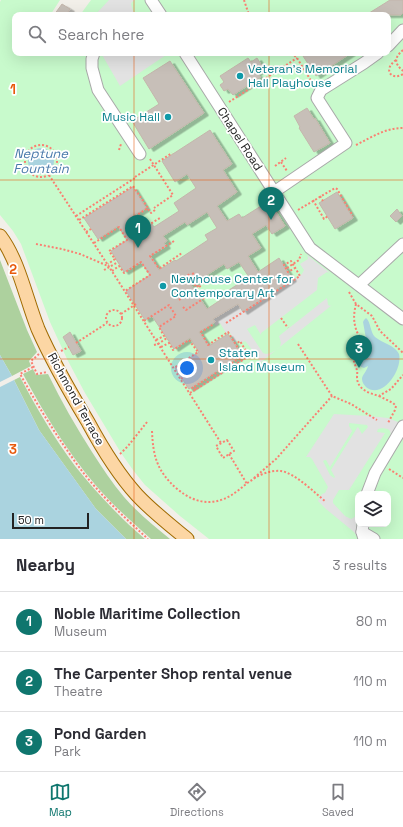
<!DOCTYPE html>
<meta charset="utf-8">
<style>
:root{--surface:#fff;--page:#f7f7f7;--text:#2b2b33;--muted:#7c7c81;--line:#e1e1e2;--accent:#0f766e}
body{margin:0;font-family:"Space Grotesk",sans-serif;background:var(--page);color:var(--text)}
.controls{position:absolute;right:12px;bottom:12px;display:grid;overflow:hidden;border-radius:8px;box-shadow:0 4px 16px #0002}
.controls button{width:36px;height:36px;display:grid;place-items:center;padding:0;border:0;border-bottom:1px solid var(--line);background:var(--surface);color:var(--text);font:20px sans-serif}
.scale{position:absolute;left:12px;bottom:10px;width:77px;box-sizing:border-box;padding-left:4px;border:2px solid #222;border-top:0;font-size:11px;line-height:14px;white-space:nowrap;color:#222;-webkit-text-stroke:3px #fff;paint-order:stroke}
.you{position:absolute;left:187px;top:368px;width:14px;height:14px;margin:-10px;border:3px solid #fff;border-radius:50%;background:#1a73e8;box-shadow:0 0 0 6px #1a73e833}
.badge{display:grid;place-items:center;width:26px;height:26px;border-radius:50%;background:var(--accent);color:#fff;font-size:13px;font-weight:700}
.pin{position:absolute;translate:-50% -33px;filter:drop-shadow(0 1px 2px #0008)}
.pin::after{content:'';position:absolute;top:21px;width:14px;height:12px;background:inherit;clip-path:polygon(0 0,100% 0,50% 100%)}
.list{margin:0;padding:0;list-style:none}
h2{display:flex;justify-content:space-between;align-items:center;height:52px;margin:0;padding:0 16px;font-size:17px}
h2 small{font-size:13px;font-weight:400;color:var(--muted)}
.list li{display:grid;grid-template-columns:26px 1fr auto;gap:12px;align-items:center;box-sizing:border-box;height:60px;padding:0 16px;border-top:1px solid var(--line)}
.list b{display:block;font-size:15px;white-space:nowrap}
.list p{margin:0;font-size:13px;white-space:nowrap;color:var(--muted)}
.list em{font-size:13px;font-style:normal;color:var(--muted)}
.icon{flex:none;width:22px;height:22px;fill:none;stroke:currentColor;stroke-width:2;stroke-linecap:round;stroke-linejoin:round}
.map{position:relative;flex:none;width:403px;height:539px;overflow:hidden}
.search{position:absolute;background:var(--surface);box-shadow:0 4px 16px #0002;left:12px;right:12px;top:12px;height:44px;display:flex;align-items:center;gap:10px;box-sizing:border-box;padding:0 14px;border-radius:8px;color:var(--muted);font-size:15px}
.sheet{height:232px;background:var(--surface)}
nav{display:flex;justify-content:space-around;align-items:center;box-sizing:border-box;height:56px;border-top:1px solid var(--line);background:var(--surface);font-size:11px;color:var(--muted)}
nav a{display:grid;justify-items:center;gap:2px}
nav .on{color:var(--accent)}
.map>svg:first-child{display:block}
.forest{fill:#add19e}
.park{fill:#c8facc;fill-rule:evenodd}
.parking{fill:#e2e2e2;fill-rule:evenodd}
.water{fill:#aad3df}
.building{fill:#c7bfb8;stroke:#c4b6ab;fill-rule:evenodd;filter:url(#shadow)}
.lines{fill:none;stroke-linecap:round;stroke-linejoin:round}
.minor-casing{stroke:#a9a9a9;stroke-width:13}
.major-casing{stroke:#a06b00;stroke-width:15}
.path{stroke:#fa8072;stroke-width:2;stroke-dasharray:2 2;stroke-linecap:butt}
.minor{stroke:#fff;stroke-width:11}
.major{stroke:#fcd6a4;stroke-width:13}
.grid{fill:none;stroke:#e8590c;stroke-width:1;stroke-opacity:0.55}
.culture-dot{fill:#0f9aa8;stroke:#fff;stroke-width:1.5}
.labels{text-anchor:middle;stroke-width:3.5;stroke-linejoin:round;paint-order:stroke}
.culture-label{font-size:12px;fill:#0d838f;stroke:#fff;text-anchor:start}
.street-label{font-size:12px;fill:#222;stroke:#fff}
.water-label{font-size:13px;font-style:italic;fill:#4a7aab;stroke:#fff}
.grid-label{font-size:13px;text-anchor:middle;font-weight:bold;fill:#e8590c;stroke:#fff;stroke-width:3.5;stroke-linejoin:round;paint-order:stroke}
</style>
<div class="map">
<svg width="403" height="539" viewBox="0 0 403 539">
<defs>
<filter id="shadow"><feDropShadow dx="4.5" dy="2.5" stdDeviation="0" flood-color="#0004"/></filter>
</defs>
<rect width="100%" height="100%" fill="#f2efe9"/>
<g class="forest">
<path d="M0,260L27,330L37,352L29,361L31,366L12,376L0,355Z"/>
<path d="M33,369L36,375L48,374C61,401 76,427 92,452C102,467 112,483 124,497C138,513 154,526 170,539H151C138,527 124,515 111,502C75,465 47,419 23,374Z"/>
<path d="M20,377C36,407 54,438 75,466C96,492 119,517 145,539H126L96,509L39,430L14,380Z"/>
</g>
<path class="park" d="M1,0H60L51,14L52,15H15V53H388V15H80L91,0H403V539H209L180,516L145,485L133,470L121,453L85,393L67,359L50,322L21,244L13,231L0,215V2ZM358,494H388V524H358Z"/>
<g class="parking">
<path d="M109,0H135L132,2L131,4L133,11L136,14L140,15L152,11L154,15H95Z"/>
<path d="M101,53H169L120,86Z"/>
<path d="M307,255L330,273L327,272L318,278L317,290L265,330L261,333V335L255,325L247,329L263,353L266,354L271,353L276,350L280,347L281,343L279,336L327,298L328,305L330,306L332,305L276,350L260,363L259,359L246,342L245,341L241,343L239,340L235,342L229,331L226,333L220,323L216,326L214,323L215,322L213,319L238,304L243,311L302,274L304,270L300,264L308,259V258Z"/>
<path d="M334,414L369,416L388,418L398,422H401L391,436L390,431L388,429L382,428L378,429L377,432L385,433L349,490H339L333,500V503L345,516L351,519L353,518L357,515L356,535L354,532L326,509L318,501L322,494L325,493L328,487L312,459L310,457H306ZM349,423L367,425L368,427L362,434L358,427L357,428L331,470L335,477L334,478L330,475L323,461L325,460H326L330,467L352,431L349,426Z"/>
</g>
<g class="water">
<circle cx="41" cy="161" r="13"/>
<path d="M366,318C371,322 370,332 375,337C382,343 395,345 399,354C403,370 382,400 366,387C364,385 362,382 362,379C362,375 367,371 368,366L364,368C357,366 353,361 357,354C359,350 364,348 367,344L363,322L364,320Z"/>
<path d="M0,355L12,376L0,382Z"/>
<path d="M14,380L39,430L96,509L126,539H0V387Z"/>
</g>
<g class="building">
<path d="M390,0H403V13L401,15H366Z"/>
<path d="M62,4L70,9L66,15H54Z"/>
<path d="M308,53H351L316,76L303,56Z"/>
<path d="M248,58L251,62L257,58L264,69L256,73L261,77L233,95L228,89L224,91L220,85L224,82L220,76Z"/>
<path d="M170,61L204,113L149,149L132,121L159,104L143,78Z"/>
<path d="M307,108L314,119L315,118L330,143L314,152L299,128L300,127L294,116Z"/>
<path d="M210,130L232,164L223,170L237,192L217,206L227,221L239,214L242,218L269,201L285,226L272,234L266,225L252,234L261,248L248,256L258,272L279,258L292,279L243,312L238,304L213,319L215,322L199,332L209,346L228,334L242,355L189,389L175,368L199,352L190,338L174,349L152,316L145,320L126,291L150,275L141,262L124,272L111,251L127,240L118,226L98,239L84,218L133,187L146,208L127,220L136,234L152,224L154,227L179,211L174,203L196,188L187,174L175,182L162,161ZM207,212L217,228L205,235L208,240L176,261L175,260L159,270L150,256L166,246L164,243L167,241L163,236L185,222L187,225ZM239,262L249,277L229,290L231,293L207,309L191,285L224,264L227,269Z"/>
<path d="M337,192L353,218L335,229L319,203Z"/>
<path d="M397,209L402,216L396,222L390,216Z"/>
<path d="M70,332L81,351L73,355L63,337Z"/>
</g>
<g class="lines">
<defs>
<g id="minor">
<path d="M151,0L161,15"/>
<path d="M388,46L403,30"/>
<path d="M94,53L92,59V68L98,90L140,154"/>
<path d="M185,53L310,248L403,319"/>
<path d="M274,192L346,143L317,98L321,90L364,63L378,53"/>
<path d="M359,285L403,244"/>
<path d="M367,494L375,473L403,426"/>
<path d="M363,524L362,532L364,539"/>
<path d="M362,532L374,539"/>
</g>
<path id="major" d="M0,236C19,261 26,299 38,329C52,361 70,392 88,422C102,448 117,473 137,495C152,511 170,525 187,539"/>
</defs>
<use href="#minor" class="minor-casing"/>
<use href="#major" class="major-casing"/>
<g class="path">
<path d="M244,0L249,15"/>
<path d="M403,50C394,58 394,63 403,71"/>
<path d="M291,53L294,55L297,58L310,79L312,85"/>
<path d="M396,60C382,70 392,81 403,74"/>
<path d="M229,102L297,58"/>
<circle cx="41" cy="161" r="16"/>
<path d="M356,145C372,137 385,128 403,128"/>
<path d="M119,150L121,144"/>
<path d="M150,159L173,195L154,208"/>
<path d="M281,162L287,171"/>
<path d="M275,166L286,158"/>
<path d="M49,175L117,279L221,443"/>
<path d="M135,177L172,153"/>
<path d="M320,196L323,201"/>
<path d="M313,200L324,219L328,216"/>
<path d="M148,209L151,213L155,210"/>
<path d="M298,210L335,188L337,189L353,216"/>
<path d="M76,216L135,178"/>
<path d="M79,220L133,186L148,208L129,220L137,232L160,218"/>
<path d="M86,232L91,229"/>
<path d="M174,241L150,256L158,267H159L160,268L182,253"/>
<path d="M94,243L119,227L127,240L109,251L115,259L108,264"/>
<path d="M36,244L62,249L80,254L108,266"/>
<path d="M287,268L299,260L301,254"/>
<path d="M104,270L118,262"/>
<path d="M112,271L119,266L124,273L141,262L150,275L125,291"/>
<path d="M188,274L196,287L198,286L191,275L194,273"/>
<path d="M349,292L356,304L372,316L380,331L399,349L403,353"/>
<path d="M208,293L212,291"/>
<path d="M179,300L202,285"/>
<path d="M356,304C354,312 353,320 356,329C357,334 362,338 361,343C361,349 355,351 354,356C353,361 355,364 356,368C358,371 357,374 357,378C358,390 369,393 379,396L391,389L403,375"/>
<path d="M183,307L186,310L209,295"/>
<circle cx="114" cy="318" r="8"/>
<path d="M121,314L136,304"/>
<path d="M281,318L288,328"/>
<path d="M144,321L169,305L176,316L159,327L164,336L156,340"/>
<path d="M226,323L300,276L291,261L284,265L288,272L295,268"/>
<path d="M76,343L107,323"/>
<path d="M298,344L332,396L351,404L377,420"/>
<path d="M154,345L158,344L167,338"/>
<path d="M161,347L169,343L173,350L189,340L198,352L174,368"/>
<path d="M61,351L69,347"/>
<path d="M39,354L31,361L37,374L47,372"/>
<path d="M33,367L20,374C38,406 57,437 79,467C98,493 124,517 148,539"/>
<path d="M181,379L185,376"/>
<path d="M192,387L194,391"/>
<path d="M196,390L194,387L243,356L228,332L208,345L201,332L214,324"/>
<path d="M190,393L249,356L240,341L236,344"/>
<path d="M379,396L393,403L396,406L395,410L388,423"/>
<path d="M152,431C153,456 157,471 176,488C197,506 218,507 240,489C244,486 248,482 252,480C260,474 271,470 281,471C295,473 315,493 326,502"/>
<path d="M227,440L234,451L223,458L216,446Z"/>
<path d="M120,454L128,446L147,422"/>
<path d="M229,454L247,484"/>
<path d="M389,469L403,478"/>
<path d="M254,478L276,459L332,396"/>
</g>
<use href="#minor" class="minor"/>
<use href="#major" class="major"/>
</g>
<path class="grid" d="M134,0V15M269,0V15M134,53V539M269,53V539M0,180H403M0,359H403"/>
<g class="culture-dot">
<circle cx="240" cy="76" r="4"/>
<circle cx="168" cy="117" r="4"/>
<circle cx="163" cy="286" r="4"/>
<circle cx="211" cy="360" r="4"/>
</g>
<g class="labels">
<g class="culture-label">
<text x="248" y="73">Veteran’s Memorial<tspan x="248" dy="14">Hall Playhouse</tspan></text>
<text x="160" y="121" text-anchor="end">Music Hall</text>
<text x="171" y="283">Newhouse Center for<tspan x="171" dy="14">Contemporary Art</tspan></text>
<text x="219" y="357">Staten<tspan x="219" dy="14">Island Museum</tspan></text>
</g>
<g class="street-label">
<text transform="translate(240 139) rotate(57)" y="4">Chapel Road</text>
<text transform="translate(76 399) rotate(61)" y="4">Richmond Terrace</text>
</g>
<g class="water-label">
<text x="41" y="158">Neptune<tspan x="41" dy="15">Fountain</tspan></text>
</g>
</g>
<g class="grid-label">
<text x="13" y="94">1</text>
<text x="13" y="274">2</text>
<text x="13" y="454">3</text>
</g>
</svg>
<div class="controls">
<button><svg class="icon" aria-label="layers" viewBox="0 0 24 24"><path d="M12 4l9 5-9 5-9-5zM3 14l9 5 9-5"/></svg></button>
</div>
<div class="scale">50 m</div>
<div class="you"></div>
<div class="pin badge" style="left:138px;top:248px">1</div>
<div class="pin badge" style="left:271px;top:220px">2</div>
<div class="pin badge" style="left:359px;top:368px">3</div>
<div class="search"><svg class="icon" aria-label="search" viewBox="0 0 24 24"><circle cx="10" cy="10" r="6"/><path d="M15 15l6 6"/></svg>Search here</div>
</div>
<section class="sheet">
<h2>Nearby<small>3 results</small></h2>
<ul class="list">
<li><span class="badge">1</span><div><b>Noble Maritime Collection</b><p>Museum</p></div><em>80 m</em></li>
<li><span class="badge">2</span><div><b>The Carpenter Shop rental venue</b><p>Theatre</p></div><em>110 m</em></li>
<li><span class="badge">3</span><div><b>Pond Garden</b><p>Park</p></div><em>110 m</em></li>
</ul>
</section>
<nav>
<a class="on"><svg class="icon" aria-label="map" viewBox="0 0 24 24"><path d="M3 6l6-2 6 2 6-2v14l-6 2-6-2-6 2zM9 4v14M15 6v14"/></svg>Map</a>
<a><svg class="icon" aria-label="directions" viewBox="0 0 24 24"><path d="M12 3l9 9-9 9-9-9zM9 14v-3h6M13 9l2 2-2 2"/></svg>Directions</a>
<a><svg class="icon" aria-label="saved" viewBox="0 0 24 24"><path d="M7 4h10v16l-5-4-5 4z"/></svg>Saved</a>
</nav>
